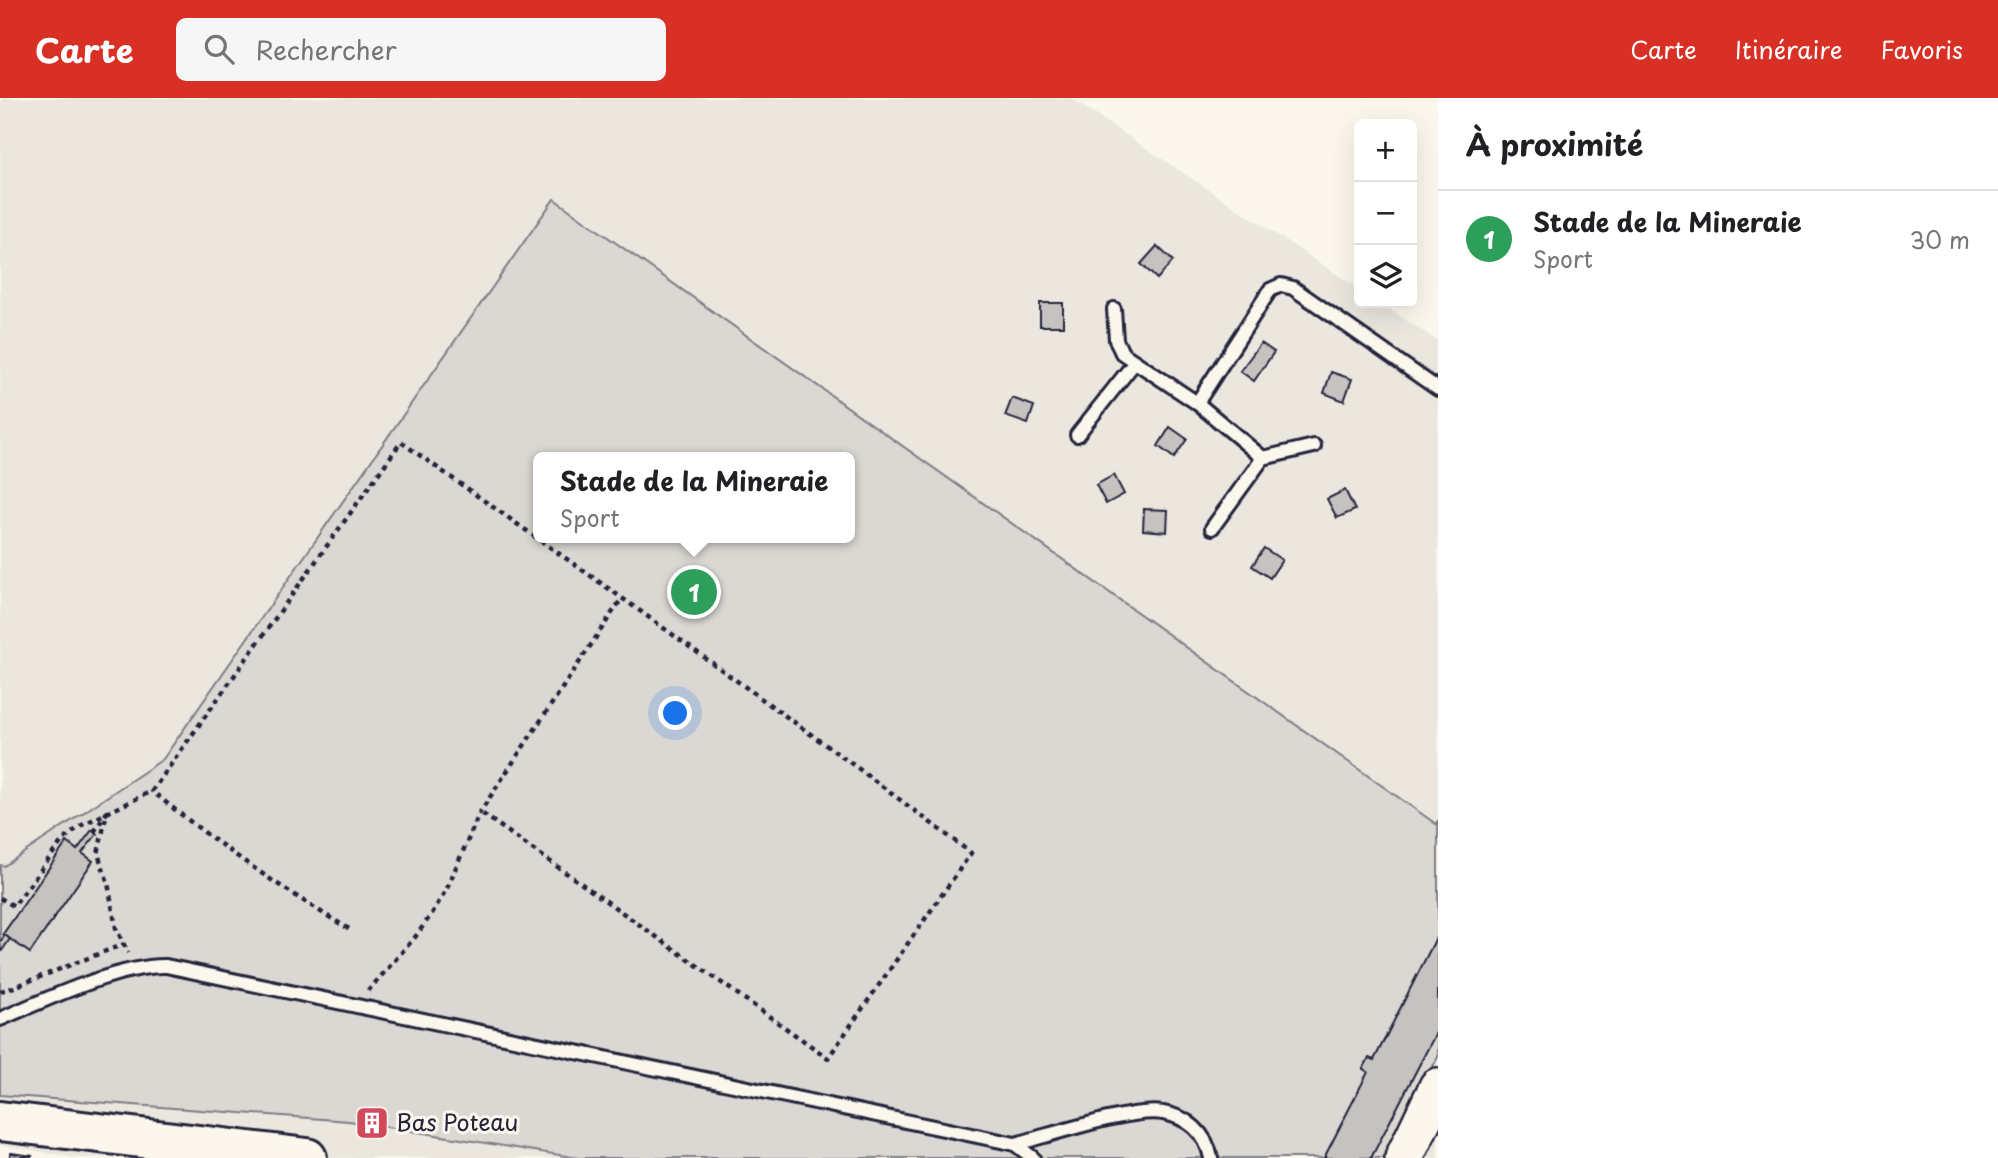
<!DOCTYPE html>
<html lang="fr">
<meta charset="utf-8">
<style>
:root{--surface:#fff;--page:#f6f6f6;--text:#202124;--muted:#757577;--line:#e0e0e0;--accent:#d93025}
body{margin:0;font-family:"Playpen Sans",sans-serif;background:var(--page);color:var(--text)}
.controls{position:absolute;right:21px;top:21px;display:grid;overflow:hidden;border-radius:10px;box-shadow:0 7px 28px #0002}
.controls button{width:63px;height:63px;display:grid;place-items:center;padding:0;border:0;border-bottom:2px solid var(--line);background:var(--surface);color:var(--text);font:35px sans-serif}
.you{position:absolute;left:676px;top:616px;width:24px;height:24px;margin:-18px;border:5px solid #fff;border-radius:50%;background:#1a73e8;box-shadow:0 0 0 10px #1a73e833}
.badge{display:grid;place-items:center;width:46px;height:46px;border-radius:50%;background:var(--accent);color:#fff;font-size:23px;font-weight:700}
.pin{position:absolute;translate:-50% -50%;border:4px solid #fff;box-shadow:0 2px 7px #0006}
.popup{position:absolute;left:533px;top:354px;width:322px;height:91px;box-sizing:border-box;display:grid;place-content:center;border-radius:10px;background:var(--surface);filter:drop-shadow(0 2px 5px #0005);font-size:23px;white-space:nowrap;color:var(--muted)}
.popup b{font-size:26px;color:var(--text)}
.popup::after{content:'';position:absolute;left:50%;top:100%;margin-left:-14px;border:14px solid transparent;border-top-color:var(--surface)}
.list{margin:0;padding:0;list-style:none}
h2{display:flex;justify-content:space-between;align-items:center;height:91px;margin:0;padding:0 28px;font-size:30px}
h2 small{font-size:23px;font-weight:400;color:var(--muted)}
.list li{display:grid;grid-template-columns:46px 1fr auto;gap:21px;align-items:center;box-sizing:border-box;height:98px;padding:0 28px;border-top:2px solid var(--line)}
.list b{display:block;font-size:26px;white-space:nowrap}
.list p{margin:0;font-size:23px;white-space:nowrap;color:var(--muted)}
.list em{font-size:23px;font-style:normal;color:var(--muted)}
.icon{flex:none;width:38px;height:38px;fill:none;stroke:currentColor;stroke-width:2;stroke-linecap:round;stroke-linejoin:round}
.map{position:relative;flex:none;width:1438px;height:1060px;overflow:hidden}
header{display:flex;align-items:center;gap:42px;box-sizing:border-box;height:98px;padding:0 35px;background:var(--accent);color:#fff}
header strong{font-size:33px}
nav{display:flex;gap:38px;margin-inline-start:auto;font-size:24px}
.search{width:490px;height:63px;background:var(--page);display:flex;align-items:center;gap:18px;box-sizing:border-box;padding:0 24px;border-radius:10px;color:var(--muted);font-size:26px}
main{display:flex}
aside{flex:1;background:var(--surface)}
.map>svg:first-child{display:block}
.built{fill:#ebe7df;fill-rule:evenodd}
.green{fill:#dbd8d3;stroke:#7e7d87;stroke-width:2;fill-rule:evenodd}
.building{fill:#c6c2c0;stroke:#22223b;stroke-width:2}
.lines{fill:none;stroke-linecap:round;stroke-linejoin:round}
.lane-casing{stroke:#22223b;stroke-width:18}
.secondary-casing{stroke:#22223b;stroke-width:42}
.primary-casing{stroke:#22223b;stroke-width:44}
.path{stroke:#22223b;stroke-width:4.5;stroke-dasharray:5 5;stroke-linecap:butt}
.lane{stroke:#fbf7ec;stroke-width:12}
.secondary{stroke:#fbf7ec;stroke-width:37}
.primary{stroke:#fbf7ec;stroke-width:38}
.labels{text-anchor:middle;stroke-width:6;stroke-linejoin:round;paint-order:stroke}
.poi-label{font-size:23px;fill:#22223b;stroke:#fbf7ec;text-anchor:start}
</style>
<header>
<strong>Carte</strong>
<div class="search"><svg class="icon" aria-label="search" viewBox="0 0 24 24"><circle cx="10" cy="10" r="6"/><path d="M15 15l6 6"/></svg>Rechercher</div>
<nav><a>Carte</a><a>Itinéraire</a><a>Favoris</a></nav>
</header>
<main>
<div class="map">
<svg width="1438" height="1060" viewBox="0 0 1438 1060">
<rect width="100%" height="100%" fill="#fbf7ec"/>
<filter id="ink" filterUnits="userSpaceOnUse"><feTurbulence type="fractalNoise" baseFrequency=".0143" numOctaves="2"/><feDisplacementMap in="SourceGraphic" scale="14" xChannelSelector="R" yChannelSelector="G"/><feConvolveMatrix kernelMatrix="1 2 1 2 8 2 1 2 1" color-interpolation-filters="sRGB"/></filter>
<g filter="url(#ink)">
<path class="built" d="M3,0H1070L1359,191V205H1380L1438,243V1060H76L0,1047V7ZM538,359H850V440H538Z"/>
<path class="green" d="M554,101L1436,726L1438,722V959L1384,1060H578L349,1023L0,997V767L4,768L163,661ZM538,359H850V440H538Z"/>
<g class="building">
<path d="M1157,148L1173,163L1157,181L1141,166Z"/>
<rect x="1040" y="205" width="23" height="23"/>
<path d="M1261,245L1274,254L1254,283L1240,273Z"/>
<path d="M1331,274L1352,281L1344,303L1324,295Z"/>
<path d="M1012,300L1034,308L1028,326L1005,318Z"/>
<path d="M1170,329L1187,341L1174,360L1158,348Z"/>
<path d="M1114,377L1124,396L1106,406L1096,387Z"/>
<path d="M1345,392L1355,412L1337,420L1327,401Z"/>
<path d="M1144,411L1168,412L1167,434L1143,432Z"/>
<path d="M1264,450L1282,462L1270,480L1252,468Z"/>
<path d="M92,732L97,736L82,755L93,763L30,855L3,836L67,744L77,752Z"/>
<path d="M1438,836V931L1371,1060H1324L1368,974L1363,971L1369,960L1374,962Z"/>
<path d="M5,837L10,841L1,854L0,844Z"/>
<path d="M11,1055L33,1058L9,1060Z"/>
</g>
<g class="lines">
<defs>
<g id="lane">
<path d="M1114,211L1116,242L1122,255L1197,305L1270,192L1281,187L1293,190L1438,291"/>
<path d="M1197,305L1263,360L1314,348"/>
<path d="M1077,337L1135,264"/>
<path d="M1212,430L1263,360"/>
<path d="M0,921C45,902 119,867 166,868L1015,1046L1033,1060"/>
<path d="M1015,1046C1048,1038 1133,1009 1163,1015C1188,1019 1206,1035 1211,1060"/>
</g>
<path id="secondary" d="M1404,1060L1438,989"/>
<path id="primary" d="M0,1023L307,1060"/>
</defs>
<use href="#lane" class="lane-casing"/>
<use href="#secondary" class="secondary-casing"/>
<use href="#primary" class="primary-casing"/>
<g class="path">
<path d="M94,734L107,714L98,756L108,785L116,830L128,855"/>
<path d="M0,800L14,808L62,743L80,728L152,693"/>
<path d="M349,831C279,789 215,745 152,693L401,344L622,500"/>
<path d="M0,893L9,891L124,846"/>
<path d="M368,893L416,838L433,814L447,790L480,714L622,500L859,671L971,755L828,960L480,714"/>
</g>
<use href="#lane" class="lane"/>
<use href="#secondary" class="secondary"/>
<use href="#primary" class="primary"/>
</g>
</g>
<defs>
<symbol id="building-square" viewBox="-11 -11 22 22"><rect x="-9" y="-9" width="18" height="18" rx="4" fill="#d1495b" stroke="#fbf7ec"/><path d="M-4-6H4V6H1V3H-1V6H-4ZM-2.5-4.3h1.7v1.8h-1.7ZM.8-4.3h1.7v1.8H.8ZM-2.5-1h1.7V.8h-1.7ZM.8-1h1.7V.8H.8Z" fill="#fff"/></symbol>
</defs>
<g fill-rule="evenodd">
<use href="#building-square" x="353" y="1006" width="38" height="38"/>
</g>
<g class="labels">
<g class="poi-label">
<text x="396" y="1033">Bas Poteau</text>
</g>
</g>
</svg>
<div class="controls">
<button>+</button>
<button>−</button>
<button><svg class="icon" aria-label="layers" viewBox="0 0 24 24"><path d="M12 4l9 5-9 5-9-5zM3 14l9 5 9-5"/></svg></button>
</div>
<div class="you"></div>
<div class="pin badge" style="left:694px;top:494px;background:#2e9e5b">1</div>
<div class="popup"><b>Stade de la Mineraie</b>Sport</div>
</div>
<aside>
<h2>À proximité<small></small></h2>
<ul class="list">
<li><span class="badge" style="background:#2e9e5b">1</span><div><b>Stade de la Mineraie</b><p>Sport</p></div><em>30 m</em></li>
</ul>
</aside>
</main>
